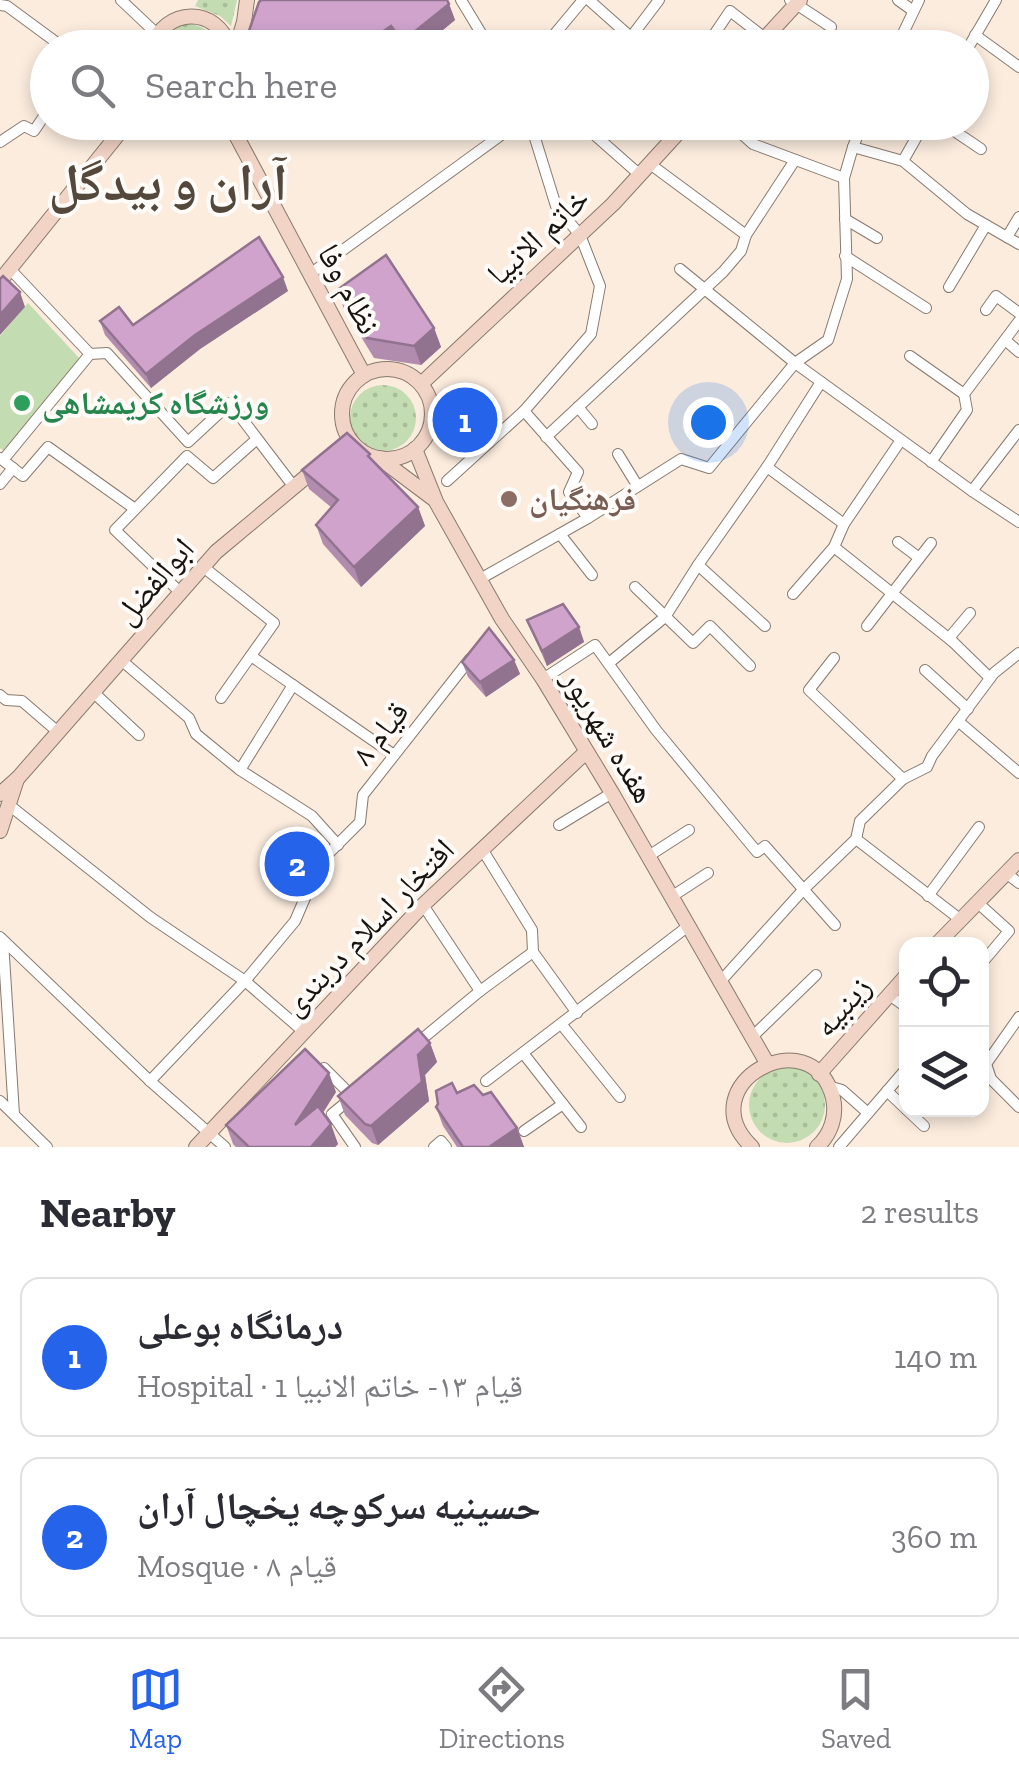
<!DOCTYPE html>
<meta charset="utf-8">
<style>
:root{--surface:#fff;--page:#f2f2f3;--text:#2b2b33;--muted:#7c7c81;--line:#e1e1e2;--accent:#2563eb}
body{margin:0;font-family:"Zilla Slab","Noto Naskh Arabic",serif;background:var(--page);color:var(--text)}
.controls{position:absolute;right:30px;bottom:30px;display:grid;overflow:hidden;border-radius:20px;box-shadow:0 5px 15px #0003}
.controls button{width:90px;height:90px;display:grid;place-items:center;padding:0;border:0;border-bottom:2px solid var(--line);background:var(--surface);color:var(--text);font:50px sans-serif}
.you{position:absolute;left:708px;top:422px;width:35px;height:35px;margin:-25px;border:8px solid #fff;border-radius:50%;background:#1a73e8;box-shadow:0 0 0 15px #1a73e833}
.badge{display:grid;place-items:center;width:65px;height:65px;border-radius:50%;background:var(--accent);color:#fff;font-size:32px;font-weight:700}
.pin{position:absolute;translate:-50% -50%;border:5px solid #fff;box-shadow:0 2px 10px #0006}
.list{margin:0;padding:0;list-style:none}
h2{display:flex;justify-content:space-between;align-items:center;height:130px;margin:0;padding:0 40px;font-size:42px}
h2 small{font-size:32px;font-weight:400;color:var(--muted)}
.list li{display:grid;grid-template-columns:65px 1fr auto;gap:30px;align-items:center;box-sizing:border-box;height:160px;margin:0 20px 20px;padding:0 20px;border:2px solid var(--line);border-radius:20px}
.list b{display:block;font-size:38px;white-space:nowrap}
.list p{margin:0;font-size:32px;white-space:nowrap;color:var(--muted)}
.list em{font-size:32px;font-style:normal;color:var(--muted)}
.icon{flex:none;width:55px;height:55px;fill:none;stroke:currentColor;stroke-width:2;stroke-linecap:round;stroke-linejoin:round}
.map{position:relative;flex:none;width:1019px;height:1147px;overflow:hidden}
.search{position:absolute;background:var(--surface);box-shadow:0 5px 15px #0003;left:30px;right:30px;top:30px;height:110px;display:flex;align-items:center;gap:25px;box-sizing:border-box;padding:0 35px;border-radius:55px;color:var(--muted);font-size:38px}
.sheet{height:490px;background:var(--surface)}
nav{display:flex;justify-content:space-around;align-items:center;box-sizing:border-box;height:140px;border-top:2px solid var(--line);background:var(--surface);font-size:28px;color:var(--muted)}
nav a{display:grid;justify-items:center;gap:5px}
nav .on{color:var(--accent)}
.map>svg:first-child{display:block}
.grass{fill:url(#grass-dots)}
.pitch{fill:#c3dcb1}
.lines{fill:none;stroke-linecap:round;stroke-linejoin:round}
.street-casing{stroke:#877a6e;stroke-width:12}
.secondary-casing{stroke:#877a6e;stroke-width:16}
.street{stroke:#fff;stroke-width:10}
.secondary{stroke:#f2d4c6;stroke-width:14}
.wall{fill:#b28caf}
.shaded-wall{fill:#91728f}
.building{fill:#cfa3cc;stroke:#91728f;stroke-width:2.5}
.leisure-dot{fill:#2e9e5b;stroke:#fefbf8;stroke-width:4}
.education-dot{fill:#8d6e63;stroke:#fefbf8;stroke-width:4}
.labels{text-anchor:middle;stroke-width:8;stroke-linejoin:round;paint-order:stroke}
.street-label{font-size:32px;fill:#18130e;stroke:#fefbf8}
.leisure-label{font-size:32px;font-weight:bold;fill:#27864d;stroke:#fefbf8;text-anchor:start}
.education-label{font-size:32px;font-weight:bold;fill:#785e54;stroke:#fefbf8;text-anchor:start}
.town-label{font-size:52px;font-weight:bold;fill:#54483d;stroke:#fefbf8}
</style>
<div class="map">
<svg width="1019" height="1147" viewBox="0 0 1019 1147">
<defs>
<pattern id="grass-dots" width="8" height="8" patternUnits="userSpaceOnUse" patternTransform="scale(2.5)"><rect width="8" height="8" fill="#c3dcb1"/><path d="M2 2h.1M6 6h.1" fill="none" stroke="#a7bc97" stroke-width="1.8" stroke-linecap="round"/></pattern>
</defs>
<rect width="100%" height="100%" fill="#fbecde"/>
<g class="grass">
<path d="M198,0H237L231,26L220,16L195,6Z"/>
<path d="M184,23C201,25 213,31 219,47L157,48L165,33Z"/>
<circle cx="383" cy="418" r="33"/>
<circle cx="787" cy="1105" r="38"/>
</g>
<path class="pitch" d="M28,303L80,359L5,452L0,448V336Z"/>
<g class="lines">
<defs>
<g id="street">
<path d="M121,0L157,34"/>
<path d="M461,0L490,48"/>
<path d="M589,0L643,48"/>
<path d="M790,0L831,27"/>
<path d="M898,0L912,10"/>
<path d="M0,5L7,6L64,48"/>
<path d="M975,35L1019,67"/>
<path d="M631,37L659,0"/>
<path d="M139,48L154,39"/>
<path d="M543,48L583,0"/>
<path d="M705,48L730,11L765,38"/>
<path d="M896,48L919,0"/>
<path d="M968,48L996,0"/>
<path d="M580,122L640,175"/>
<path d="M728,122L753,144L844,178"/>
<path d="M941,122L981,149"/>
<path d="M0,142L24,126L34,131L48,110"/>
<path d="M853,147L903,161L967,214L1019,244"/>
<path d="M903,161L925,122"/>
<path d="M650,164L746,235"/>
<path d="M845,219L877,238"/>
<path d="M1007,237L1019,217"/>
<path d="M845,256L926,308"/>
<path d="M10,269L90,354L107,353L188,442L230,403L294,487"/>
<path d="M680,269L795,363L972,491L1019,522"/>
<path d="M310,274L519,122"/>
<path d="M949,287L986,225"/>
<path d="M986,310L996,296L1019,313"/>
<path d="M1005,340L1019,352"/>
<path d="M910,356L964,394L1019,321"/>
<path d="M578,407L592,424"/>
<path d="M524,411L578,472L569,492L588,518"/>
<path d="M546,437L723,272L741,251L746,235L795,160"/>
<path d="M618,454L637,485"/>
<path d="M0,458L23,476L48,447L135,509"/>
<path d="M3,460L90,354"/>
<path d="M931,462L967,410L964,394"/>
<path d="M767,467L844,524"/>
<path d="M447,481L524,411L591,334L600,286L580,235L556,206L530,122"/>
<path d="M0,484L13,468"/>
<path d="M972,491L1019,430"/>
<path d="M560,534L592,575"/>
<path d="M898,542L918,557"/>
<path d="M834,547L952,641"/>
<path d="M698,565L765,626"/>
<path d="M202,566L274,623L221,698"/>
<path d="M480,579L588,518L681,459L709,468L795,363L828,340L847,279L844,178L853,147L863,122"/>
<path d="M635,587L693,643L710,626L750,666"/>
<path d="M180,592L115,530L187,456L213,478L257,439"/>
<path d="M793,594L834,547L844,524L901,440"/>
<path d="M970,613L949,638L990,678"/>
<path d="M867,626L931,543"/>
<path d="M251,656L394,755"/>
<path d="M834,658L809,690L903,779"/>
<path d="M121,660L189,718L196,734L240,770L312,816L338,845"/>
<path d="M609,663L665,617L698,565L767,467L821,382"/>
<path d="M925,670L968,709"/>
<path d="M543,679L595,645L656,730L757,852L765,846L835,925"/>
<path d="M93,692L139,735"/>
<path d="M0,695L6,700L22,701L58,732"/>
<path d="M958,721L1019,773"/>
<path d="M240,770L293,685"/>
<path d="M9,805L150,917L245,981L304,1032"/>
<path d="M559,825L612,793"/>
<path d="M856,839L961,920"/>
<path d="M482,849L532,930L533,952L577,1013"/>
<path d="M647,857L689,830"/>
<path d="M1006,873L1019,883"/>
<path d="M928,896L979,827"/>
<path d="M671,897L708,873"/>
<path d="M978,903L1009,931L982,963"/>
<path d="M423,905L480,991"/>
<path d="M0,937L150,1081L225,1147"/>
<path d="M3,941L14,1114"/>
<path d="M719,983L803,890L856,839L860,821L903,779L927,767L932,756L994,673L1019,653"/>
<path d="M888,994L906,1007"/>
<path d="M562,1025L620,1097"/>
<path d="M751,1038L816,975"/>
<path d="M416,1044L480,991L533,952"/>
<path d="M523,1053L581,1127"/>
<path d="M982,1061L986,1064L991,1079L1019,1107"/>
<path d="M986,1064L1019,1017"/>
<path d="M324,1068L353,1097"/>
<path d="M150,1081L245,981L295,921L321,861L360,822L363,795L470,659"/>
<path d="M486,1081L687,927"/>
<path d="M828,1086L842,1090L868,1113"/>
<path d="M887,1091L906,1109"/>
<path d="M349,1100L332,1114L355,1147"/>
<path d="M0,1101L47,1147"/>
<path d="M907,1110L924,1126"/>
<path d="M524,1131L563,1104"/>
<path d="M434,1147L441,1141L446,1147"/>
<path d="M839,1147L906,1069"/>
</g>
<g id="secondary">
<path d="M151,48C165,7 217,5 230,48"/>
<path d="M236,48L244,22L247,0"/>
<path d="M756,48L800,0"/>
<path d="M229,122L364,375"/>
<path d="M0,281L128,122"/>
<circle cx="387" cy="414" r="45"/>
<path d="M421,384L613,204L688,122"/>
<path d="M415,449L435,499"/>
<path d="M379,458L435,500L502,619L543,679L612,793L767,1063"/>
<path d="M0,794L18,778L216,552L319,466"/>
<path d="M0,831L17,779"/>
<path d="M937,944L1019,860"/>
<path d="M819,1074L906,976"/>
<path d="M196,1147L423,905L586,752"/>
<path d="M752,1147C687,1085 812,1016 833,1098C837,1116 831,1134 817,1147"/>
</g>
</defs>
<use href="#street" class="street-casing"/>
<use href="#secondary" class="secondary-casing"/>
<use href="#street" class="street"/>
<use href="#secondary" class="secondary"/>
</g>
<g class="wall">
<path d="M449,4L455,20L421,48H401L397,42L389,48H243Z"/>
<path d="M266,122H304L278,140Z"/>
<path d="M337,290L434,328L441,347L421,365L374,358L344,309Z"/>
<path d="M288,291L200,349L151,388L105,335L100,321L133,325Z"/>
<path d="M374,463L418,507L425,526L361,587L323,544L316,525L332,508L309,489L302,470Z"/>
<path d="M527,620L579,627L584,642L547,666Z"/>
<path d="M514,660L520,674L486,697L468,677L462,662Z"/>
<path d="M430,1043L437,1062L425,1075L429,1101L378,1145L372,1143L345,1115L338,1096Z"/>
<path d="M336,1092L323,1113L338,1144L335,1147H236L233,1144L226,1125Z"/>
<path d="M457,1093L483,1095L517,1128L524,1147H457L443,1126L436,1107Z"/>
</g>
<g class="shaded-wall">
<path d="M449,4L455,20L421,48H405L403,41Z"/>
<path d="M391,26L397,42L389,48H359Z"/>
<path d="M274,122H304L278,140L272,124Z"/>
<path d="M283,277L288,291L200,349L151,388L146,374L195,335Z"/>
<path d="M20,292L25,307L0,335V315Z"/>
<path d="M434,328L441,347L421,365L414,346Z"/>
<path d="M418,507L425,526L361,587L354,567Z"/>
<path d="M579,627L584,642L547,666L542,651Z"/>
<path d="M514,660L520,674L486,697L480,682Z"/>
<path d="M430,1043L437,1062L425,1075L429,1101L378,1145L371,1126L418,1055Z"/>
<path d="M329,1073L336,1092L302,1144L295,1125Z"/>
<path d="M331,1124L338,1144L335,1147H311Z"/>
<path d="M517,1128L524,1147H489Z"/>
</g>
<g class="building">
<path d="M261,0H447L449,4L403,41L391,26L359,48H243L259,2Z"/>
<path d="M259,237L283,277L195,335L146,374L100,321L119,307L133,325Z"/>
<path d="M386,255L434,328L414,346L367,338L337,290Z"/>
<path d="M3,276L20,292L0,315V279Z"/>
<path d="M347,433L370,454L368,456L418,507L354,567L316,525L338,500L302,470Z"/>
<path d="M563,604L579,627L542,651L527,620Z"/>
<path d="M489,628L514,660L480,682L462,662Z"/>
<path d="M418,1029L430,1043L418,1055L422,1082L371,1126L365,1124L338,1096Z"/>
<path d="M305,1049L329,1073L295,1125L318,1106L331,1124L311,1147H249L226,1125Z"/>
<path d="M452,1083L457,1093L474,1085L483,1095L491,1092L517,1128L489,1147H463L436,1107L438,1104L436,1091Z"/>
</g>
<circle class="leisure-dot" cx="22" cy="403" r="10"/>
<circle class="education-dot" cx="509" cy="499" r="10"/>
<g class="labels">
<g class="street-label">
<text transform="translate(538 236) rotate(-43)" y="11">خاتم الانبیا</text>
<text transform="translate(349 289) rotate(62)" y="11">نظام وفا</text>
<text transform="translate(154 581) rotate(-49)" y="11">ابوالفضل</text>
<text transform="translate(380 733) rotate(-52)" y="11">قیام ۸</text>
<text transform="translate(609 736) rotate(59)" y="11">هفده شهریور</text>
<text transform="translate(368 927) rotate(-46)" y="11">افتخار اسلام دربندی</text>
<text transform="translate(842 1006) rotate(-49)" y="11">زینبیه</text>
</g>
<g class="leisure-label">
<text x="42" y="414">ورزشگاه کریمشاهی</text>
</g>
<g class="education-label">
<text x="529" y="510">فرهنگیان</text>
</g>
<g class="town-label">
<text x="168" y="200">آران و بیدگل</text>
</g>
</g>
</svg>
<div class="controls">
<button><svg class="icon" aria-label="locate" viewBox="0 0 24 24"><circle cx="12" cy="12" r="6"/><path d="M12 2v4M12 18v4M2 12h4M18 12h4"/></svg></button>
<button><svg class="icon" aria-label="layers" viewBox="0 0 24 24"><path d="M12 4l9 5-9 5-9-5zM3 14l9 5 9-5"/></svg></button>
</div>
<div class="you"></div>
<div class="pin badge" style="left:465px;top:420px">1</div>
<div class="pin badge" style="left:297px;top:864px">2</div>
<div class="search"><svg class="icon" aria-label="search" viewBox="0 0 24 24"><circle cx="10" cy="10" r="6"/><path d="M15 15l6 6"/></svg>Search here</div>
</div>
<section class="sheet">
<h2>Nearby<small>2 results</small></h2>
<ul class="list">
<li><span class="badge">1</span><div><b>درمانگاه بوعلی</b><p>Hospital · قیام ۱۳- خاتم الانبیا 1</p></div><em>140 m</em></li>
<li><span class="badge">2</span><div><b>حسینیه سرکوچه یخچال آران</b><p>Mosque · قیام ۸</p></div><em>360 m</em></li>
</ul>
</section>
<nav>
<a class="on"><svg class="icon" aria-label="map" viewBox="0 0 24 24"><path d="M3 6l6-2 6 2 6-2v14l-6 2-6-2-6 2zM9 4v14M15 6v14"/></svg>Map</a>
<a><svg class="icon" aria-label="directions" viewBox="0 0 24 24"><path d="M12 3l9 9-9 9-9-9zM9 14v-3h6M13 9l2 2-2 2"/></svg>Directions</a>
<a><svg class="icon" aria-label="saved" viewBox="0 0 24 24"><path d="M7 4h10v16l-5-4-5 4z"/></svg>Saved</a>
</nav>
